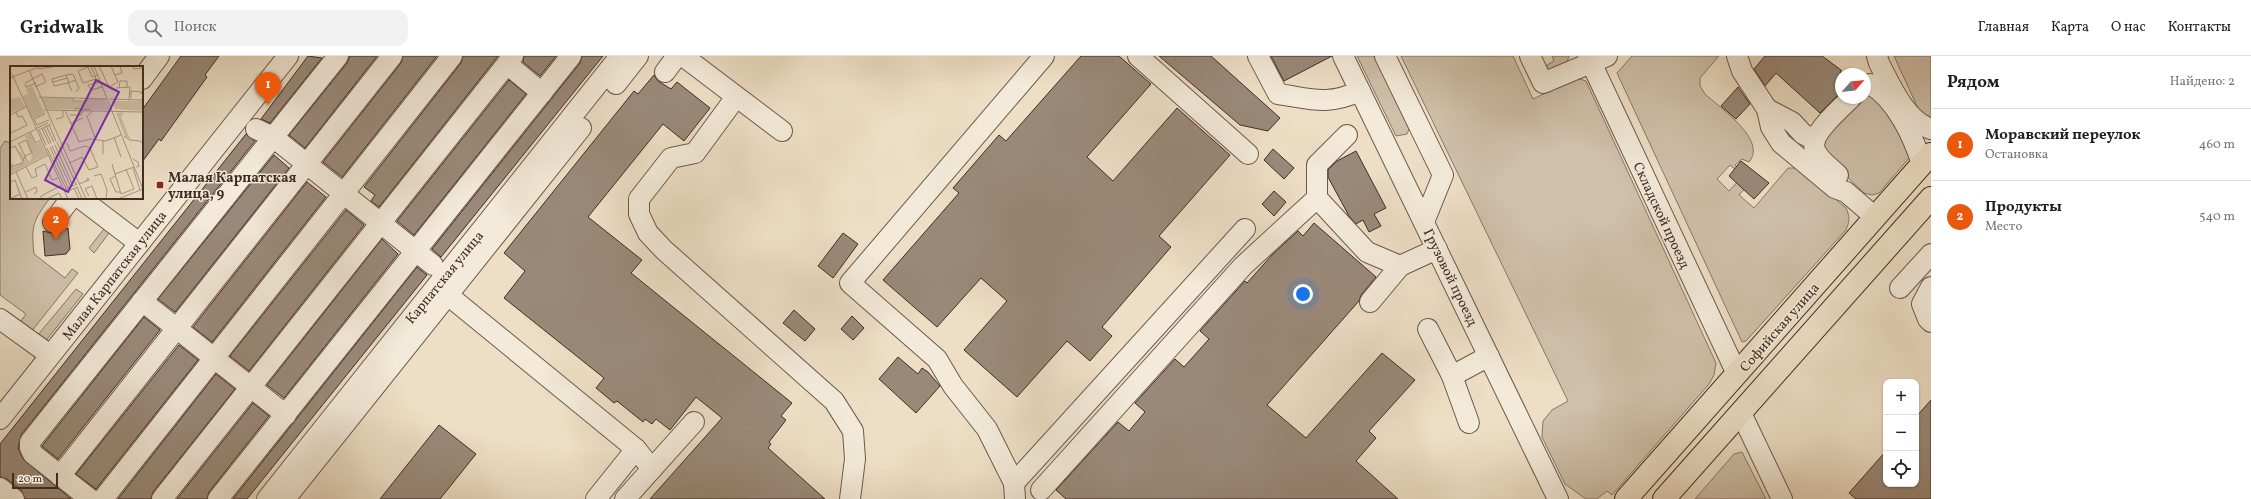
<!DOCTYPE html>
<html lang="ru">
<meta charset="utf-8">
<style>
:root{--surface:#fff;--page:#f2f2f2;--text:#202124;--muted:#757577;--line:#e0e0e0;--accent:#ea580c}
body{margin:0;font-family:Vollkorn,serif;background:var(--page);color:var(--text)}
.controls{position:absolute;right:12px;bottom:12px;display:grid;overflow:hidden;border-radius:8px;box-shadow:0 1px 3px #0004}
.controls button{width:36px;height:36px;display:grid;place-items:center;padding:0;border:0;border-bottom:1px solid var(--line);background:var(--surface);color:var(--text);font:20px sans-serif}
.compass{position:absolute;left:1835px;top:12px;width:36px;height:36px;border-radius:50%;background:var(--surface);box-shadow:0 1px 3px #0004;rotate:63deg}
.scale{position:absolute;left:12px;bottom:10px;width:46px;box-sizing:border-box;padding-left:4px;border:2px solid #402d26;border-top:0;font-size:11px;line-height:14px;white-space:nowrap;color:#402d26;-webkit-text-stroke:3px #f3ead9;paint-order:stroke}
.you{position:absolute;left:1303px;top:238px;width:14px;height:14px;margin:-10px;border:3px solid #fff;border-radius:50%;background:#1a73e8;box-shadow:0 0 0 6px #1a73e833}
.badge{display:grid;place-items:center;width:26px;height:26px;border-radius:50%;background:var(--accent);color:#fff;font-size:13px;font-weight:700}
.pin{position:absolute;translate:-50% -33px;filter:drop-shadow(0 1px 2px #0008)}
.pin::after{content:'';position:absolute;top:21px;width:14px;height:12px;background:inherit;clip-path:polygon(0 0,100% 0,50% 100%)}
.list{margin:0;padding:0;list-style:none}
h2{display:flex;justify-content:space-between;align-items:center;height:52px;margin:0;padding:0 16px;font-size:17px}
h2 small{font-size:13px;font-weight:400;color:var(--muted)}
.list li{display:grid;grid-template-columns:26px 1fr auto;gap:12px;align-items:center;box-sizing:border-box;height:72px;padding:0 16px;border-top:1px solid var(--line)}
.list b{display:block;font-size:15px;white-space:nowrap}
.list p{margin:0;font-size:13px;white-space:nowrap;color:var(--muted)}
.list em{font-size:13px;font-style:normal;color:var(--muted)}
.icon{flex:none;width:22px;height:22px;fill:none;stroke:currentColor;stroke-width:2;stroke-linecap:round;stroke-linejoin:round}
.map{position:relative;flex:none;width:1931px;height:443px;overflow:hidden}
header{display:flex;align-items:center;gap:24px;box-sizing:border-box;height:56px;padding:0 20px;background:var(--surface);border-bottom:1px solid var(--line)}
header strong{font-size:19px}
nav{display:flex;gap:22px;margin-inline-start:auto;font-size:14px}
.search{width:280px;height:36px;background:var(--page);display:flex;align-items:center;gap:10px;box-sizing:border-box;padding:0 14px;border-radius:12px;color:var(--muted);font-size:15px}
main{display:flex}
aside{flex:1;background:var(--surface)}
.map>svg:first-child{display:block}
.green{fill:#d0c0aa;stroke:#887668;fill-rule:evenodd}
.building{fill:#9a8979;stroke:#402d26}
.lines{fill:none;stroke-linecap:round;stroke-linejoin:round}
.minor-casing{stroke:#6b594e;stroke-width:22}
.major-casing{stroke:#402d26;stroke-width:24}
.minor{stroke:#f3ead9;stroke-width:20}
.major{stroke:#eddec5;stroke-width:22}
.poi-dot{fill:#8f2418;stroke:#f3ead9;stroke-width:1.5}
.labels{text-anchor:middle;stroke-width:3;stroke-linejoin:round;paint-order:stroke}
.poi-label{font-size:14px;font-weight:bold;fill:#402d26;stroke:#f3ead9;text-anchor:start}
.street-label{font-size:14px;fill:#402d26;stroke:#f3ead9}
.inset-road{fill:none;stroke:#a89785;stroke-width:1}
.view{fill:#7b2cbf;fill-opacity:0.15;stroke:#7b2cbf;stroke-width:2}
.inset-edge{fill:none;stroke:#402d26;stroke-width:2}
</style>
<header>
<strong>Gridwalk</strong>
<div class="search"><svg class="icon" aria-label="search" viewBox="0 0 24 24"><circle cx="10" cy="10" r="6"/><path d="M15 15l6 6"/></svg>Поиск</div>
<nav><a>Главная</a><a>Карта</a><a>О нас</a><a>Контакты</a></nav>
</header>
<main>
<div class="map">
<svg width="1931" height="443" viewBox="0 0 1931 443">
<rect width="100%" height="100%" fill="#eddec5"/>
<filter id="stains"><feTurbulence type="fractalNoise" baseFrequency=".005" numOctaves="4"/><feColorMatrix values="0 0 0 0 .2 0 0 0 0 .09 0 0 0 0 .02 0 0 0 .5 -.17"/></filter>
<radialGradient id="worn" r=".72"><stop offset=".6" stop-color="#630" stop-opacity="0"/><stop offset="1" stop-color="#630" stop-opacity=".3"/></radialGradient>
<g class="green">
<path d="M1357,0H1374L1409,73L1407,78L1396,80Z"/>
<path d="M1401,0H1513L1533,43L1577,22L1586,25L1716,307L1714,319L1709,328L1612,439L1607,435L1597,443H1586L1565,428L1542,381L1543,365L1552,354L1568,345Z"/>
<path d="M1552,0H1569L1567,6L1547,17V9L1554,5Z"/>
<path d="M1632,0H1719L1700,22V30L1705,38C1719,51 1768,84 1749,106L1742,103L1735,109L1751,126L1739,139L1754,152L1788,112H1798L1846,152C1850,160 1850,167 1845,175L1746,285L1742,286L1617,17ZM1730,109L1743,120L1729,135L1717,123Z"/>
<path d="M1894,0H1931V64L1921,59Z"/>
<path d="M1874,38L1909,85L1910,101L1879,137L1872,139L1864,137L1822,97L1819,85L1848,50L1857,51L1867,40Z"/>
<path d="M5,85L11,87V142H50C33,165 31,169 34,198L65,222L72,213L78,217L31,276L19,268L26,258L0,239V92Z"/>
<path d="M107,169L112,173L94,197L89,192Z"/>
<path d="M76,233L83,238L44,287L37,280Z"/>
<path d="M1742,396L1766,443H1695L1734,398Z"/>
</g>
<g class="building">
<path d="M181,0H219L205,19L207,21L161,85L159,83L142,106V54Z"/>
<path d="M308,0L322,2L270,67L261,63Z"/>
<path d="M350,0H377L305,92L289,79L347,7Z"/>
<path d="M403,0H437L342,121L323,106L401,7Z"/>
<path d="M463,0H498L379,151L371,145L375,139L364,131L461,7Z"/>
<path d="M524,0H556L540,20L523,6Z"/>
<path d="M582,0H603L441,201L432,193L580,7Z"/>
<path d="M1081,0H1119L1151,28L1087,101L1113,125L1177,52L1230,99L1159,180L1171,191L1102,271L1112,280L1090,305L1067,285L1017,341L964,294L1007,245L981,222L937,271L883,224L959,137L953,132L999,79L1006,85Z"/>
<path d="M1159,0H1211L1280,62L1268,75L1240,69Z"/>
<path d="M1271,0H1332L1284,25Z"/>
<path d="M1765,0H1822L1841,14V36L1820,57L1776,17L1765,30L1754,13Z"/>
<path d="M654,19L658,25L671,33L677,26L710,52L684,85L663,68L588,161L642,204L631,217L792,347L781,360L786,364L769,386L771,388L768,392L825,443H650L722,362L696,341L670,374L656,363L652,368L645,363L643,366L617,345L614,347L596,332L604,322L504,242L525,215L504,197L634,35L638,38Z"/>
<path d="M509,24L526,38L414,179L397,165Z"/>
<path d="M1738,31L1750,48L1736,63L1721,50Z"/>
<path d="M246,78L255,85L21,379L18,392L23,403L71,443H25L21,434L7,423L0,421V388Z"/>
<path d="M1273,93L1294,112L1284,123L1264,104Z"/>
<path d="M1356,95L1386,152L1374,158L1381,170L1369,176L1363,164L1356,168L1349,160L1328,121V114L1337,105Z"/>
<path d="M274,99L289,112L175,256L158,243Z"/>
<path d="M1741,105L1769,127L1754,143L1729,120Z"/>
<path d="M307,126L326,141L212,286L193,271Z"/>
<path d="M1274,135L1286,146L1274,160L1262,148Z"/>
<path d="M346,154L364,169L249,315L230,300Z"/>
<path d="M1314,167L1376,221L1361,239L1359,245L1267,349L1306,382L1382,297L1415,324L1369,375L1376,382L1356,405L1398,443H1066L1056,434L1118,366L1129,375L1145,356L1135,347L1175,303L1184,311L1209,283L1200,275L1245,225L1247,227L1272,199L1298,175L1303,180Z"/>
<path d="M68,172L70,193L66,198L45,200L43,175L52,177Z"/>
<path d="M843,177L858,188L833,222L818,210Z"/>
<path d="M382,183L398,198L284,342L267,329Z"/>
<path d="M417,211L427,219L247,443H233Z"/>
<path d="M794,254L815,273L805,285L783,267Z"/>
<path d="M852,260L864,272L853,284L841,273Z"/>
<path d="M144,261L160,274L58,403L42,390Z"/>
<path d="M179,289L198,304L96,433L76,418Z"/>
<path d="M898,301L918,318L922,312L928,316L940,330L916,357L879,323Z"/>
<path d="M216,318L235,333L153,436L151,443H118Z"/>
<path d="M1931,344V443H1856L1849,437L1886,395V428H1916V361Z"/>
<path d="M253,347L269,360L209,436L207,443H177Z"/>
<path d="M439,369L476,398L440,443H380Z"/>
</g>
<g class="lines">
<defs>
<g id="minor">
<path d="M683,0L782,75"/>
<path d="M1138,0L1248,98"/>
<path d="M1258,0L1278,38C1312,43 1327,50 1360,35"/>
<path d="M1343,0L1558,443"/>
<path d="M1385,0L1443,119L1424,166"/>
<path d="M1530,0L1543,27L1607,0"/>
<path d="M1588,0L1737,318"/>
<path d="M1737,0L1742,15L1767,53L1771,71L1781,87L1835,132L1846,136L1875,161"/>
<path d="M1877,0L1879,7C1891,30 1905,64 1931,73"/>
<path d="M507,8L542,37"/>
<path d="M665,16L677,0"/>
<path d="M142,23L159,0"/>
<path d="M616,28L638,0"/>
<path d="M1865,30L1870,28C1896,43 1913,80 1922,108"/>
<path d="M736,41L695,97L671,102L639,143V158L648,177L664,194L834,345L853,375L855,403L850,443"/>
<path d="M1767,53L1792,66L1803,78L1815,84"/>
<path d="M256,73L273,81L433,209"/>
<path d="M1838,119C1831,112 1819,104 1815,94C1809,79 1841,52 1851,42"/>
<path d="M80,142L139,187"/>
<path d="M1317,142V109L1347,79"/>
<path d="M53,166L71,142"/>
<path d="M438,231L636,393L652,413"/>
<path d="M1931,231L1922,248L1928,263L1931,266"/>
<path d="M1900,232L1931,198"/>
<path d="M142,245L286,359"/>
<path d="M1370,246L1400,210"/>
<path d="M0,263L50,299"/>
<path d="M1428,273L1452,320L1469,367"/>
<path d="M1452,320L1489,300"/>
<path d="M1741,357L1782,443"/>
<path d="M0,363L288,0"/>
<path d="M60,420L392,0"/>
<path d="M1014,427L1245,173"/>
<path d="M0,432L14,443"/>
<path d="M1041,434L1243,210L1317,142L1367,196L1400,210L1437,193"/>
<path d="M90,443L33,398L30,392V386L338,0"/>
<path d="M103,443L452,0"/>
<path d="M162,443L513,0"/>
<path d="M218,443L571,0"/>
<path d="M267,443L620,0"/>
<path d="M285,443L581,72"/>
<path d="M596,443L636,393"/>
<path d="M625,443L694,366"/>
<path d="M1015,443L1014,427L987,373L953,330L937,303L850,227L1044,0"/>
</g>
<g id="major">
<path d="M1626,443L1931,98"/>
<path d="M1664,443L1931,142"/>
</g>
</defs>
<use href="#minor" class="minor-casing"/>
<use href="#major" class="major-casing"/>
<use href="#minor" class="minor"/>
<use href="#major" class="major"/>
</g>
<rect class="poi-dot" x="156" y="125" width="8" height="8" rx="2"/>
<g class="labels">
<g class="poi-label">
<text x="168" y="126">Малая Карпатская<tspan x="168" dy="16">улица, 9</tspan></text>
</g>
<g class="street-label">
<text transform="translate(1662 159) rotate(65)" y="5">Складской проезд</text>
<text transform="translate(114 219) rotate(-52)" y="5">Малая Карпатская улица</text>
<text transform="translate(444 221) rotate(-51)" y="5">Карпатская улица</text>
<text transform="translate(1451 221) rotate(64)" y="5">Грузовой проезд</text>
<text transform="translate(1779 271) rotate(-49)" y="5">Софийская улица</text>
</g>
</g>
<g transform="translate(10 10)">
<rect width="133" height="133" fill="#eddec5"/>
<path d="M22,20L35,47L22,53L12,30L18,28L16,22ZM10,31L15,41L0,47V33ZM31,32H63V35L77,36L78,33H96L100,44L36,43ZM101,35H133V45L105,43ZM114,46L111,51L120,73L115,70L106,47ZM20,67L26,79L31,75L37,88L0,108V95L4,101L12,97L14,94L9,86L11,85L17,98L22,92L15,70Z" fill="#d0c0aa"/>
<path class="inset-road" d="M81,0L85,10L86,13L73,17L68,5L78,1L82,11L85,10L87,9M84,0L133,123M89,0L99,21L108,16L101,0M123,0L124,3L133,2M28,3L47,0M19,4L76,133M2,8L58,133M56,9L63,8L69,22L66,26M105,9L112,7L110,0M0,12L31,0M43,16L57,12M90,16L78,19L81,24L92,21M15,17L32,8L36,16L25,21M58,17L44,20L42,13L56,9L59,17M15,18L16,21L26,17M106,22L120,21L119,34M109,22L110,15H117V21M62,25L58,17L66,14M29,31L97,33M63,32V35H77L80,24M121,32V25L132,26L131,28M99,33L133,34M34,44L133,46M55,44L69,76L80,73L96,75L111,69M64,44L65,42L81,44M83,45L77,50L85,72M35,48L24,53L27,59L39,54M0,49L16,41M60,49H71L73,45M46,53L53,51V44M61,57L73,52M39,59L46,75M36,60L44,76M27,62L38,57M34,62L41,77M32,63L39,78M20,66L26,77L31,74M1,67L17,59L12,50L8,51L6,46M114,70L120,74L130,75L133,78M104,71L111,91M93,75V88M0,76L26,63M47,76L66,118M57,77L60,85L75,80L80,82L88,101L79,104L72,91M8,78L16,74L22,87M36,79L29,64L41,58M45,79L63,120M42,80L61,121M40,81L58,122M0,82L5,80L13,95M37,82L56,123L67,118M123,93L128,96L129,100L126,101M18,97L15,90L21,87M59,97L73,91M102,98L111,128L124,123L116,103M0,101L12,97L15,90L9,78M16,101L22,112L27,110L25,103L35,98L42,114L48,112M123,102L130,124M6,106L18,133M105,108L124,101M0,109L38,89M84,110L91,108L97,124L96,133M105,110L100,113L106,126H111M0,116L5,114L10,128M69,118L79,114L78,112L76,115M67,121L72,133M64,122L69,133M16,126L26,121L27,126L24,128M55,126L68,121M79,130L75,123L82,120L87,133M0,133L10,128L12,133M31,133V130L52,119M37,133L49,127L52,133M108,133L133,123"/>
<path class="view" d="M86,14L109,26L58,126L35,114Z"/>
<rect width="133" height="133" class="inset-edge"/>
</g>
<rect width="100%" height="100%" filter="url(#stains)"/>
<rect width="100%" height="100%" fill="url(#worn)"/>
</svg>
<div class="controls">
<button>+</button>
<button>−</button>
<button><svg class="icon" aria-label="locate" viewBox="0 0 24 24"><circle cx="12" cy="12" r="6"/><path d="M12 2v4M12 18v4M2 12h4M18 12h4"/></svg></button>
</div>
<svg class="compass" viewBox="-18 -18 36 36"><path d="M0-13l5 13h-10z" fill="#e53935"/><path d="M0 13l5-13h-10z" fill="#757577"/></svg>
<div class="scale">20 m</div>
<div class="you"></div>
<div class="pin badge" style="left:268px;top:49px">1</div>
<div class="pin badge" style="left:56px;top:184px">2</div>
</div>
<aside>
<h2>Рядом<small>Найдено: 2</small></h2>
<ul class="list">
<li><span class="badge">1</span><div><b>Моравский переулок</b><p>Остановка</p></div><em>460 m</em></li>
<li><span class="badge">2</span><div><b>Продукты</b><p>Место</p></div><em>540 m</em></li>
</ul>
</aside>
</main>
